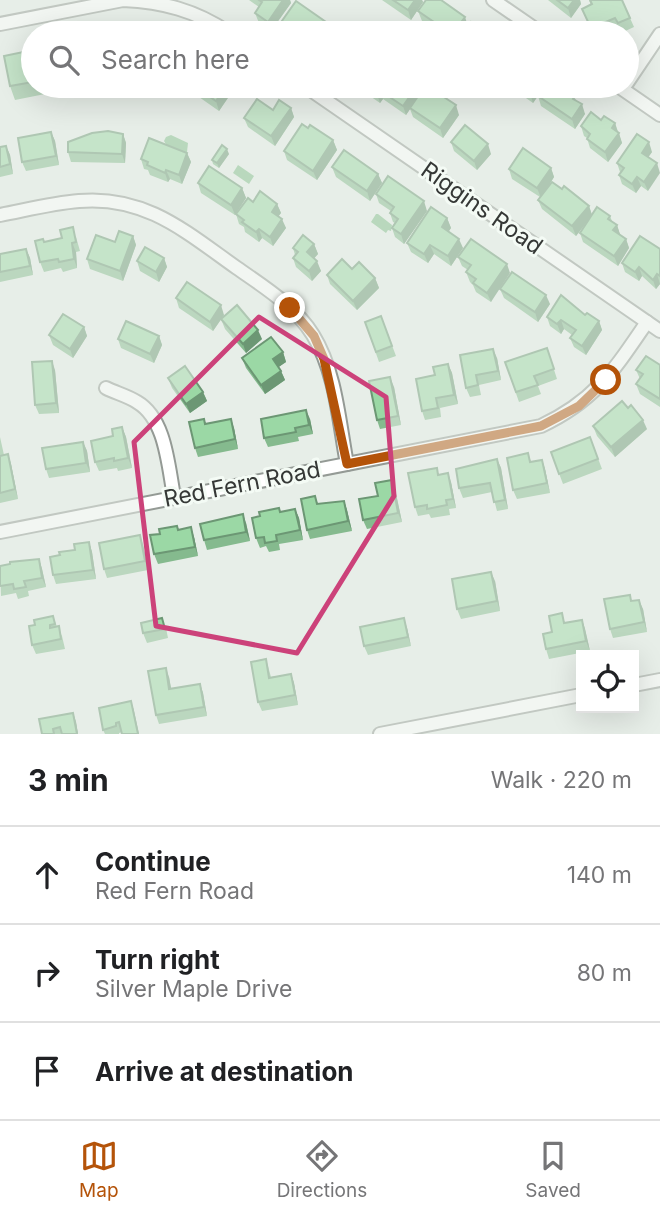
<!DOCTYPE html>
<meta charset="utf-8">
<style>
:root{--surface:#fff;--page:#f6f6f6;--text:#202124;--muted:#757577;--line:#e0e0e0;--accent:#b45309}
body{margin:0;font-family:Inter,sans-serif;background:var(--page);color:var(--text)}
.controls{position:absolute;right:21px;bottom:21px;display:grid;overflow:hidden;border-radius:0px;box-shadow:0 7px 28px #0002}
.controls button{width:63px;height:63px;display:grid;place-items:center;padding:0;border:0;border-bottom:2px solid var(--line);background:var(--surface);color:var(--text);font:35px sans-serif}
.stop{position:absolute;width:21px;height:21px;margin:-16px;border:5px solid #b45309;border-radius:50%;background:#fff}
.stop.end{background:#b45309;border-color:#fff;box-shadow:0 2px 7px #0008}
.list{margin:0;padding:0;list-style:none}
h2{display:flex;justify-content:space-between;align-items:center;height:91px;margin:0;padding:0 28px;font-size:30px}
h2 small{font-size:23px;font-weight:400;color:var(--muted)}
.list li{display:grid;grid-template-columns:46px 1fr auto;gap:21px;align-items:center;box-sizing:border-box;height:98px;padding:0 28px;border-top:2px solid var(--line)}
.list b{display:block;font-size:26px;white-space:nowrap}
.list p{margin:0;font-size:23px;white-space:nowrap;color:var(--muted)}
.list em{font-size:23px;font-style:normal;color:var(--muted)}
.icon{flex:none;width:38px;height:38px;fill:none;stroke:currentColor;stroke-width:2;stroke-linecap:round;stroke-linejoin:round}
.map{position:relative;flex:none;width:660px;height:734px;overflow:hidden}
.search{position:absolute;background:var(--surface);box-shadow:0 7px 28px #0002;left:21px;right:21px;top:21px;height:77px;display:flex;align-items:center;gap:18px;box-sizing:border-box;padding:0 24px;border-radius:38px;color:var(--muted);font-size:26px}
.sheet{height:385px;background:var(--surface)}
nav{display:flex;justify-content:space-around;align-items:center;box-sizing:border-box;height:98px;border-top:2px solid var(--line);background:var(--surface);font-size:19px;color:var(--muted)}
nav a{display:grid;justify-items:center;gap:4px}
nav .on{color:var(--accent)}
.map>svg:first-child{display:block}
.water{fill:#80bc8a}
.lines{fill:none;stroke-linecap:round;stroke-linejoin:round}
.minor-casing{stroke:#949a95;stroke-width:16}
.minor{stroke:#fff;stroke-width:12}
.wall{fill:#85ba8e}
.shaded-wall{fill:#6c9774}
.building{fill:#9bd8a5;stroke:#6c9774;stroke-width:2}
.route{stroke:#b45309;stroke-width:9}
.marked{fill:none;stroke:#cc427a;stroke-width:5;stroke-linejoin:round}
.labels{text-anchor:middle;stroke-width:6;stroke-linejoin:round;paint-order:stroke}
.street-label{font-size:23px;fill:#353836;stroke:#f4fbf5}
</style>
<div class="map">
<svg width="660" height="734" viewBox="0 0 660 734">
<rect width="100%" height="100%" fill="#e7eee8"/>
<g class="water">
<path d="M171,135L188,143L187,152L184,153L167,146L164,141L166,137Z"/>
<path d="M238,165L254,176L249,184L233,173Z"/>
<path d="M376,214H378L392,225L391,231L388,230L386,233L371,222Z"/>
</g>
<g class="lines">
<defs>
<g id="minor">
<path d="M493,0L541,33"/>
<path d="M0,24L123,0C163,2 195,10 229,33"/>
<path d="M627,83L660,34"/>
<path d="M305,86L660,331"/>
<path d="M618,86L660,115"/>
<path d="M0,215C26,210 53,203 79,201C145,195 186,232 237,268C264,287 295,306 313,335C336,372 339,422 347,464"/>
<path d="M106,388C116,393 128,396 137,402C166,419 168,466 174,496"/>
<path d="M0,532L541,426C596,400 614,370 647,322"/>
<path d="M634,685L660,680"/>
<path d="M380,734L581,695"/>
</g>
</defs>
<use href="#minor" class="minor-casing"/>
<use href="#minor" class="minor"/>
</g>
<g class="wall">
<path d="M249,0H290L291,3L271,31L259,23L255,13L259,7Z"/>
<path d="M382,0H422L423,2L411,20Z"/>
<path d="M548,0H580L581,4L571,18Z"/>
<path d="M589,0L630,18L634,27L621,33L619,27L606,33L603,31L599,33H592L582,9L591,5Z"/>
<path d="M418,11L468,26L487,33H440L422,21Z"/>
<path d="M33,50V86H43L45,94L15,100L10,86Z"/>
<path d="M163,86H189L183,97Z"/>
<path d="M236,86L219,111L199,97L196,87Z"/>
<path d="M364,86H419L421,92L459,115L443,138L413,117L410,109L406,115L383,99L380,103L367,94Z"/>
<path d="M509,86H545L533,103Z"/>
<path d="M545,86H567L569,91L577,101L585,114L575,129L541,106L538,96Z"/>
<path d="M291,108L294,117L275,146L248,127L244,118L273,110Z"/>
<path d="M601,120L615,123L622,143L608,162L590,148L587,138L584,136L581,126Z"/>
<path d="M308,128L333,140L337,150L317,180L287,160L284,151Z"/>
<path d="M51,132L55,141L59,165L26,171L22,162Z"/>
<path d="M123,134L126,143L125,163L71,162L68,152Z"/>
<path d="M451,142L491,154L477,170L454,151Z"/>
<path d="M6,146L10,155L13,174L0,177V147Z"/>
<path d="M652,152L648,157V191L641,186L636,193L622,184L619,175L620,172L617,163Z"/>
<path d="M187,153L191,162L182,184L170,179L168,182L150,175L148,170L144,169L141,159Z"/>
<path d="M229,154L219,168L213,164L212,160Z"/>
<path d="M332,167L378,174L382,183L370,201L336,177Z"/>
<path d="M551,168L554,177L546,190L562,189L589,206L592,215L610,216L612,221L617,225L620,235L626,239L629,248L618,266L583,242L580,233L591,217L576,236L542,209L538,200L540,197L512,179L509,169Z"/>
<path d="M198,183L242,188L246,198L235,215L201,193Z"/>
<path d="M376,194L427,211L404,244L395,237L392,228L395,223L393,222L390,213L391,211L379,203Z"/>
<path d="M253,202L277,204L281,213L278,216L286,228L273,246L262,238L259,242L245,232L244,227L239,224L236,214Z"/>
<path d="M447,218L451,228L448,232L463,248L451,266L434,254L428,263L411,252L407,243Z"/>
<path d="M133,236L136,245L123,281L90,269L87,259L115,242Z"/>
<path d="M76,237L80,251L76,252L77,268L63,272L61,268L44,272L40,262L44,242Z"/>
<path d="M314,244L318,254L314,258L321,271L312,281L296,267L293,258L295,255L293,248Z"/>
<path d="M26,249L30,258L33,275L0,282V254Z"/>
<path d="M660,249V284L656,289L642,276L639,281L625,272L622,263Z"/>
<path d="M458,257L507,264L491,302L476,292L473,285L470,282L466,272L468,270L462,266Z"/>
<path d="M164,258L167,267L159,282L140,271L137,261Z"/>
<path d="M352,269L375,278L379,288L357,310L330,284L327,275Z"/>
<path d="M500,289L550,304L538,322L504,298Z"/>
<path d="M176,298L224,315L213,331L179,308Z"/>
<path d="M585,315L599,321L602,330L586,355L574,347L570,338L572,335L564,329L561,334L550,326L547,317Z"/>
<path d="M381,316L396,356L379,362L365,322Z"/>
<path d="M221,319L262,339L246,353L225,329Z"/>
<path d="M84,327L87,336L73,358L53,345L49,335Z"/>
<path d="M159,336L162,345L154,363L121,348L118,339Z"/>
<path d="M547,348L557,379L538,386L541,394L519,402L505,362Z"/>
<path d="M283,352L286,362L278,367L281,371L285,380L265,394L246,368L242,358Z"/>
<path d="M460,355L497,358L501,380L479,385L481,395L470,397L466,388Z"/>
<path d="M448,364L452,373L458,404L440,408L441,417L425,420L422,411L435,375Z"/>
<path d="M660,365V407L640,394L636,384L640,379L636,370Z"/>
<path d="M55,370L59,413L39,414L35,405Z"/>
<path d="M168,378L203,392L207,401L190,413L172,388Z"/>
<path d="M394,387L401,425L380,429L377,420Z"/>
<path d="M204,419L206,424L234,428L238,449L198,457L195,448Z"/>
<path d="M310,419L313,434L298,437L299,441L268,447L264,438Z"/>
<path d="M593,426L647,429L615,457L597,436Z"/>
<path d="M122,427L126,437L132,468L118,471L117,468L99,471L95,462L113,436Z"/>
<path d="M0,437L4,455L8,454L11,464L18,499L0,503Z"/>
<path d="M590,437L602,469L563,484L551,452Z"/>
<path d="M83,442L87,451L90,472L49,478L46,469Z"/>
<path d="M528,453L531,462L542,460L545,469L550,493L517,499L513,490Z"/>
<path d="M497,459L501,468L508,509L497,511L492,492L463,498L459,488Z"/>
<path d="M439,475L451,482L456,508L449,509L450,515L431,518L429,514L418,516L415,507Z"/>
<path d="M392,480L395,489L402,522L367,529L363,520L378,496Z"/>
<path d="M315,496L318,504L344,501L347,510L352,531L310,539L307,530Z"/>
<path d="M295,509L299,518L303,540L279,544L280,550L269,552L266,546L260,548L256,538L281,512Z"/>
<path d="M246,523L250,541L207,550L204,540Z"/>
<path d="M179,530L194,537L198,556L158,564L154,554Z"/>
<path d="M89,542L92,552L96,579L56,584L53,575L60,555L75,550Z"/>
<path d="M143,545L148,570L107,578L104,569Z"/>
<path d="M39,559L42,569L46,587L28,591L29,596L18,599L16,593L1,596L0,566Z"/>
<path d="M495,581L500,611L461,619L457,609Z"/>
<path d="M632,601L643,609L647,632L613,638L610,629Z"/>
<path d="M53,616L57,627L62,636L65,649L36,654L32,645L35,625Z"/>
<path d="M582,620L585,629L590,651L549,659L546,649L552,632L566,623Z"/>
<path d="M166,628L168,638L147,643L143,633Z"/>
<path d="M407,628L411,646L368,655L364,646Z"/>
<path d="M266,659L271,677L291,674L294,683L298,705L262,711L258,702Z"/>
<path d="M169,677L171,689L200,684L203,693L207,716L159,724L156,715Z"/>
<path d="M131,701L134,711L122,732L119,733V734H105L103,730Z"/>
<path d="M73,713L76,722L78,734H42Z"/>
</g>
<g class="shaded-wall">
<path d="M283,0H290L291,3L271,31L268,22Z"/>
<path d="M415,0H422L423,2L411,20L408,10Z"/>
<path d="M574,0H580L581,4L571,18L568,8Z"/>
<path d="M465,17L468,26L463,33H453Z"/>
<path d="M326,22L330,31L328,33H318Z"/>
<path d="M180,86H189L183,97L180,87Z"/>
<path d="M226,86H236L219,111L216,101Z"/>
<path d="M417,86H419L421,93L406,115L403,106Z"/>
<path d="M535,86H545L533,103L530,93Z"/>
<path d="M379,90L383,99L380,103L377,94Z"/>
<path d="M582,104L585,114L575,129L572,119Z"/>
<path d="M456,105L459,115L443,138L440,128Z"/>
<path d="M291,108L294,117L275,146L271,136Z"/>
<path d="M615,123L618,133L612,128Z"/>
<path d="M51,132L55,141L59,165L56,156Z"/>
<path d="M619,133L622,143L608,162L605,152Z"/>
<path d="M123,134L126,143L125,163L122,154Z"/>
<path d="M333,140L337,150L317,180L313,171Z"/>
<path d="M649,142L652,152L645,162L642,153Z"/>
<path d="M488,144L491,154L477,170L474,161Z"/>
<path d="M6,146L10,155L13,174L10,164Z"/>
<path d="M227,149L229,154L219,168L217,163Z"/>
<path d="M187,153L191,162L182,184L179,175Z"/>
<path d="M657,163L660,173L648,191L644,182Z"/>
<path d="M551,168L554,177L541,198L537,188Z"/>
<path d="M166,170L170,179L168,182L165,173Z"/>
<path d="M378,174L382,183L370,201L367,191Z"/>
<path d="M637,177L641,186L636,193L632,184Z"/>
<path d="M242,188L246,198L235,215L231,205Z"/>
<path d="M424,201L427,211L404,244L401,234Z"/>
<path d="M277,204L281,213L275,221L272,212Z"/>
<path d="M589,206L592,215L576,236L572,226Z"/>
<path d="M447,218L451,228L445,237L442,227Z"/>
<path d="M282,219L286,228L273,246L270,237Z"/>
<path d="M617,225L620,234L616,240L613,230Z"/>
<path d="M259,229L262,238L259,242L256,232Z"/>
<path d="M133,236L136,245L123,281L120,271Z"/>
<path d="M459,239L463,248L451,266L448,256Z"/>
<path d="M626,239L629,248L618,266L614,256Z"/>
<path d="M72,243L76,252L77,268L74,259Z"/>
<path d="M314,244L318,254L311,262L307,252Z"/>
<path d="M430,245L434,254L428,263L424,254Z"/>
<path d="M26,249L30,258L33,275L30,266Z"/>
<path d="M164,258L167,267L159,282L156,272Z"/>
<path d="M317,261L321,271L312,281L309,271Z"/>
<path d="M507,264L510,273L491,302L487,293Z"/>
<path d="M639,267L642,276L639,281L635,272Z"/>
<path d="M657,274L660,284L656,289L653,280Z"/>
<path d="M375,278L379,288L357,310L353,301Z"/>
<path d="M546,295L550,304L538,322L535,312Z"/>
<path d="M221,305L224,315L213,331L210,322Z"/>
<path d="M561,320L564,329L561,334L557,324Z"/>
<path d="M599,321L602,330L586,355L582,346Z"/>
<path d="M84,327L87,336L73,358L70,349Z"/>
<path d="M258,330L262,339L246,353L243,344Z"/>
<path d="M159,336L162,345L154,363L150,354Z"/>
<path d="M493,349L497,358L501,380L498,371Z"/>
<path d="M283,352L286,362L276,369L273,359Z"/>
<path d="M52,361L55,370L59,413L56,403Z"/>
<path d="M448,364L452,373L458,404L454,395Z"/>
<path d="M281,371L285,380L265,394L261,385Z"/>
<path d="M390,377L394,387L401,425L398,416Z"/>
<path d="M203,392L207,401L190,413L186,404Z"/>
<path d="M306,410L310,419L313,434L309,425Z"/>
<path d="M231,419L234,428L238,449L235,439Z"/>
<path d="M643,420L647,429L615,457L611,447Z"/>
<path d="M122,427L126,437L132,468L128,458Z"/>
<path d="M83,442L87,451L90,472L86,463Z"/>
<path d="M8,454L11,464L18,499L15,489Z"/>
<path d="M497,459L501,468L508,509L505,500Z"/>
<path d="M542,460L545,469L550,493L547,483Z"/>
<path d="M448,473L451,482L456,508L453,499Z"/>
<path d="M392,480L395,489L402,522L398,513Z"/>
<path d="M344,501L347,510L352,531L348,521Z"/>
<path d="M295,509L299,518L303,540L300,530Z"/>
<path d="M243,514L246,523L250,541L246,532Z"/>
<path d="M191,527L194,537L198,556L195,547Z"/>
<path d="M140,535L143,545L148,570L145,561Z"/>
<path d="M89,542L92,552L96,579L93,570Z"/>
<path d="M39,559L42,569L46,587L42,578Z"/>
<path d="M491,572L495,581L500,611L497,601Z"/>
<path d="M639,600L643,609L647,632L644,622Z"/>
<path d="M404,618L407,628L411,646L408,637Z"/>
<path d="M582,620L585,629L590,651L586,641Z"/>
<path d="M166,668L169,677L173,698L169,689Z"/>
<path d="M291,674L294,683L298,705L295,695Z"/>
<path d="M200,684L203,693L207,716L204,707Z"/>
<path d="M131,701L134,711L139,734H138Z"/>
<path d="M73,713L76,722L78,734H77Z"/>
</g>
<g class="building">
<path d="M259,0H283L268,22L255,13L262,2Z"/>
<path d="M393,0H415L408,10Z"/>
<path d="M426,0H441L465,17L453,33H450L418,11Z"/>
<path d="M557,0H574L568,8Z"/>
<path d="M590,0H622L630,18L618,23L615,18L601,24L600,22L590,26L582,9L592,4Z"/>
<path d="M296,1L326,22L318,33H303L299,30L297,33H285L277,28Z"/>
<path d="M471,22L487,33H463Z"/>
<path d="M33,50V82L10,86L4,56Z"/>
<path d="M197,86H226L216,101L196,87Z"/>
<path d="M365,86H417L403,106L379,90L377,94Z"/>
<path d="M425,86H427L456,105L440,128L410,108Z"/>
<path d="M519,86H535L530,93Z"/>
<path d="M545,86H562V87L575,96L573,99L582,104L572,119L538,96Z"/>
<path d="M257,99L273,110L279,100L291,108L271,136L244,118Z"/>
<path d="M591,112L601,120L604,116L615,123L612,128L619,133L605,152L587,139L590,134L581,126Z"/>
<path d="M302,124L308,128L310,125L333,140L313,171L284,151Z"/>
<path d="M465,125L488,144L474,161L451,142Z"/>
<path d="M108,131L123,134L122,154L68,152V142L92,133Z"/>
<path d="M51,132L56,156L22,162L18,138Z"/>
<path d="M637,134L649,142L642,153L657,163L644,182L637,177L632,184L619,175L624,168L617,163Z"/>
<path d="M149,138L187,153L179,175L166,170L165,173L147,165L148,162L141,159Z"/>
<path d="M222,145L227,149L217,163L212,160Z"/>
<path d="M6,146L10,164L0,167V147Z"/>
<path d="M523,148L551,168L537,188L509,169Z"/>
<path d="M344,150L378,174L367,191L332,167Z"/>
<path d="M209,166L242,188L231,205L198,183Z"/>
<path d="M388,176L424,201L401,234L392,228L398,219L390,213L394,207L376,194Z"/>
<path d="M552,182L562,189L564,186L589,206L572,226L538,200Z"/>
<path d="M260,191L277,204L272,212L282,219L270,237L259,229L256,232L242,222L244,220L236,214L248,198L253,202Z"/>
<path d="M431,207L447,218L442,227L459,239L448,256L430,245L424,254L407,243Z"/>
<path d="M597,207L610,216L608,219L617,225L613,230L626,239L614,256L580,233Z"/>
<path d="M73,227L76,242L72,243L74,259L59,262L58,259L40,262L35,241L43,239L44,242L62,238L60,230Z"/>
<path d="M119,231L133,236L120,271L87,259L96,235L115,242Z"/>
<path d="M303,235L314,244L307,252L317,261L309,271L293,258L298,252L293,248Z"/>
<path d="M640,236L660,249V276L657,274L653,280L639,267L635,272L622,263Z"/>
<path d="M471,239L507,264L487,293L473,283L476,279L466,272L471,265L458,257Z"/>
<path d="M145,247L164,258L156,272L137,261Z"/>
<path d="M26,249L30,266L0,272V254Z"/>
<path d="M342,259L352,269L359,262L375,278L353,301L327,275Z"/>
<path d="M512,272L546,295L535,312L500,289Z"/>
<path d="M187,282L221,305L210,322L176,298Z"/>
<path d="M561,295L585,315L587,313L599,321L582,346L570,338L576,330L561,320L557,324L547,317Z"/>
<path d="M237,305L258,330L243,344L221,319Z"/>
<path d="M63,314L84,327L70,349L49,335Z"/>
<path d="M381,316L392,346L376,352L365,322Z"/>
<path d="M126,321L159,336L150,354L118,339Z"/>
<path d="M271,337L283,352L273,359L281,371L261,385L242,358Z"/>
<path d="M547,348L554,369L534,376L538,385L516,392L505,362Z"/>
<path d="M493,349L498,371L476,375L478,385L466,388L460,355Z"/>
<path d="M646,356L660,365V399L636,384L643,374L636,370Z"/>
<path d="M52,361L56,403L35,405L32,362Z"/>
<path d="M448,364L454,395L436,398L438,408L422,411L416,379L435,375L433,367Z"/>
<path d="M185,366L203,392L186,404L168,378Z"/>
<path d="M390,377L398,416L377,420L369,381Z"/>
<path d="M622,401L628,408L631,405L643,420L611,447L593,426Z"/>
<path d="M306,410L309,425L295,428L296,432L264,438L261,419Z"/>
<path d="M204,419L205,424L231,419L235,439L195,448L189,422Z"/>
<path d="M122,427L128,458L114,461V458L95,462L91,441L113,436L112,429Z"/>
<path d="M590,437L598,459L559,474L551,452Z"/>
<path d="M83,442L86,463L46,469L42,448Z"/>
<path d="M528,453L530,462L542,460L547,483L513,490L507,458Z"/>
<path d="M8,454L15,489L0,493V456Z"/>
<path d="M497,459L505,500L494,502L490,483L459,488L456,469Z"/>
<path d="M437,468L438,475L448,473L453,499L446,500L447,505L427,509V505L415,507L408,473Z"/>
<path d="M392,480L398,513L363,520L359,499L378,496L375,483Z"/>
<path d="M315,496L317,504L344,501L348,521L307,530L301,499Z"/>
<path d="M279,508L280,512L295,509L300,530L276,535L277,541L265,543L264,537L256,538L252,518L260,516L259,512Z"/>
<path d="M243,514L246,532L204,540L200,524Z"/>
<path d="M177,526L178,530L191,527L195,547L154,554L150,535L160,534L159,529Z"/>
<path d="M140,535L145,561L104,569L99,543Z"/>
<path d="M89,542L93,570L53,575L50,557L60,555L59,552L75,550L74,544Z"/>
<path d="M39,559L42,578L24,581L26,587L14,589L13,584L0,586V566L10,564V562Z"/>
<path d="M491,572L497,601L457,609L452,579Z"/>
<path d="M630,595L631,601L639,600L644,622L610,629L604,599Z"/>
<path d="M562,613L564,623L582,620L586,641L546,649L543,634L552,632L549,616Z"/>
<path d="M53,616L55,624L50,625V628L59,626L61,639L32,645L29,626L35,625L34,620Z"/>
<path d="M162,618L165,629L143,633L141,623Z"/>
<path d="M404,618L408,637L364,646L360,627Z"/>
<path d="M266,659L269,678L291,674L295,695L258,702L251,662Z"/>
<path d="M166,668L169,689L200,684L204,707L156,715L148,671Z"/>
<path d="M131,701L138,734H122L119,722L116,723V726L103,730L99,708Z"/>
<path d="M73,713L77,734H62L60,727L53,729L54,734H42L39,719Z"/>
</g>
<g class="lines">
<path class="route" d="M290,308L314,336L324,359L347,464L541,426L579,406L606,380"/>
</g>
<path d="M0 0H660V734H0ZM259,317L386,397L394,496L297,653L156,626L134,442Z" fill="#e7eee8" fill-opacity=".55" fill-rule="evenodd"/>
<path class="marked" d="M259,317L386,397L394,496L297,653L156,626L134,442Z"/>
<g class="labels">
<g class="street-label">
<text transform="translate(482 208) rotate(35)" y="8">Riggins Road</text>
<text transform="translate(242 484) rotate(-11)" y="8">Red Fern Road</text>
</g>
</g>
</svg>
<div class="controls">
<button><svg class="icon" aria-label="locate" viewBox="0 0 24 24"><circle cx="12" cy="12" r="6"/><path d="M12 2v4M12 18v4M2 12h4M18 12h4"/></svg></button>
</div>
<div class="stop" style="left:606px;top:380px"></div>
<div class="stop end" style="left:290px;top:308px"></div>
<div class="search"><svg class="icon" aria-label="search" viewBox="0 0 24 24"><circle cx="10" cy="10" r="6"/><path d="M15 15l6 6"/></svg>Search here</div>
</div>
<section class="sheet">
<h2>3 min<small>Walk · 220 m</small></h2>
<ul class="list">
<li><svg class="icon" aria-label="ahead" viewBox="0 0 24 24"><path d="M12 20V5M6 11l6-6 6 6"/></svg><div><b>Continue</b><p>Red Fern Road</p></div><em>140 m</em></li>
<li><svg class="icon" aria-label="right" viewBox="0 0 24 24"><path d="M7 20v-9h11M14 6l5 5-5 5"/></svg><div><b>Turn right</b><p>Silver Maple Drive</p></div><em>80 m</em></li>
<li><svg class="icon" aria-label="arrive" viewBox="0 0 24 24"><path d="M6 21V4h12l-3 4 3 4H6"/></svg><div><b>Arrive at destination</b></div></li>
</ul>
</section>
<nav>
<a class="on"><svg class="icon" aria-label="map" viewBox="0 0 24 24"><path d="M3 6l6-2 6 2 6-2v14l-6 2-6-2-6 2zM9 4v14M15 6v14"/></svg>Map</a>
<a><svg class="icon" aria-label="directions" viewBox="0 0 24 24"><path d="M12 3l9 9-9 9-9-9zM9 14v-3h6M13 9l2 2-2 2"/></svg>Directions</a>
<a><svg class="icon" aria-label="saved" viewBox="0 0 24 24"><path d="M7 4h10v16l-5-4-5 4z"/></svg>Saved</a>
</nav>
